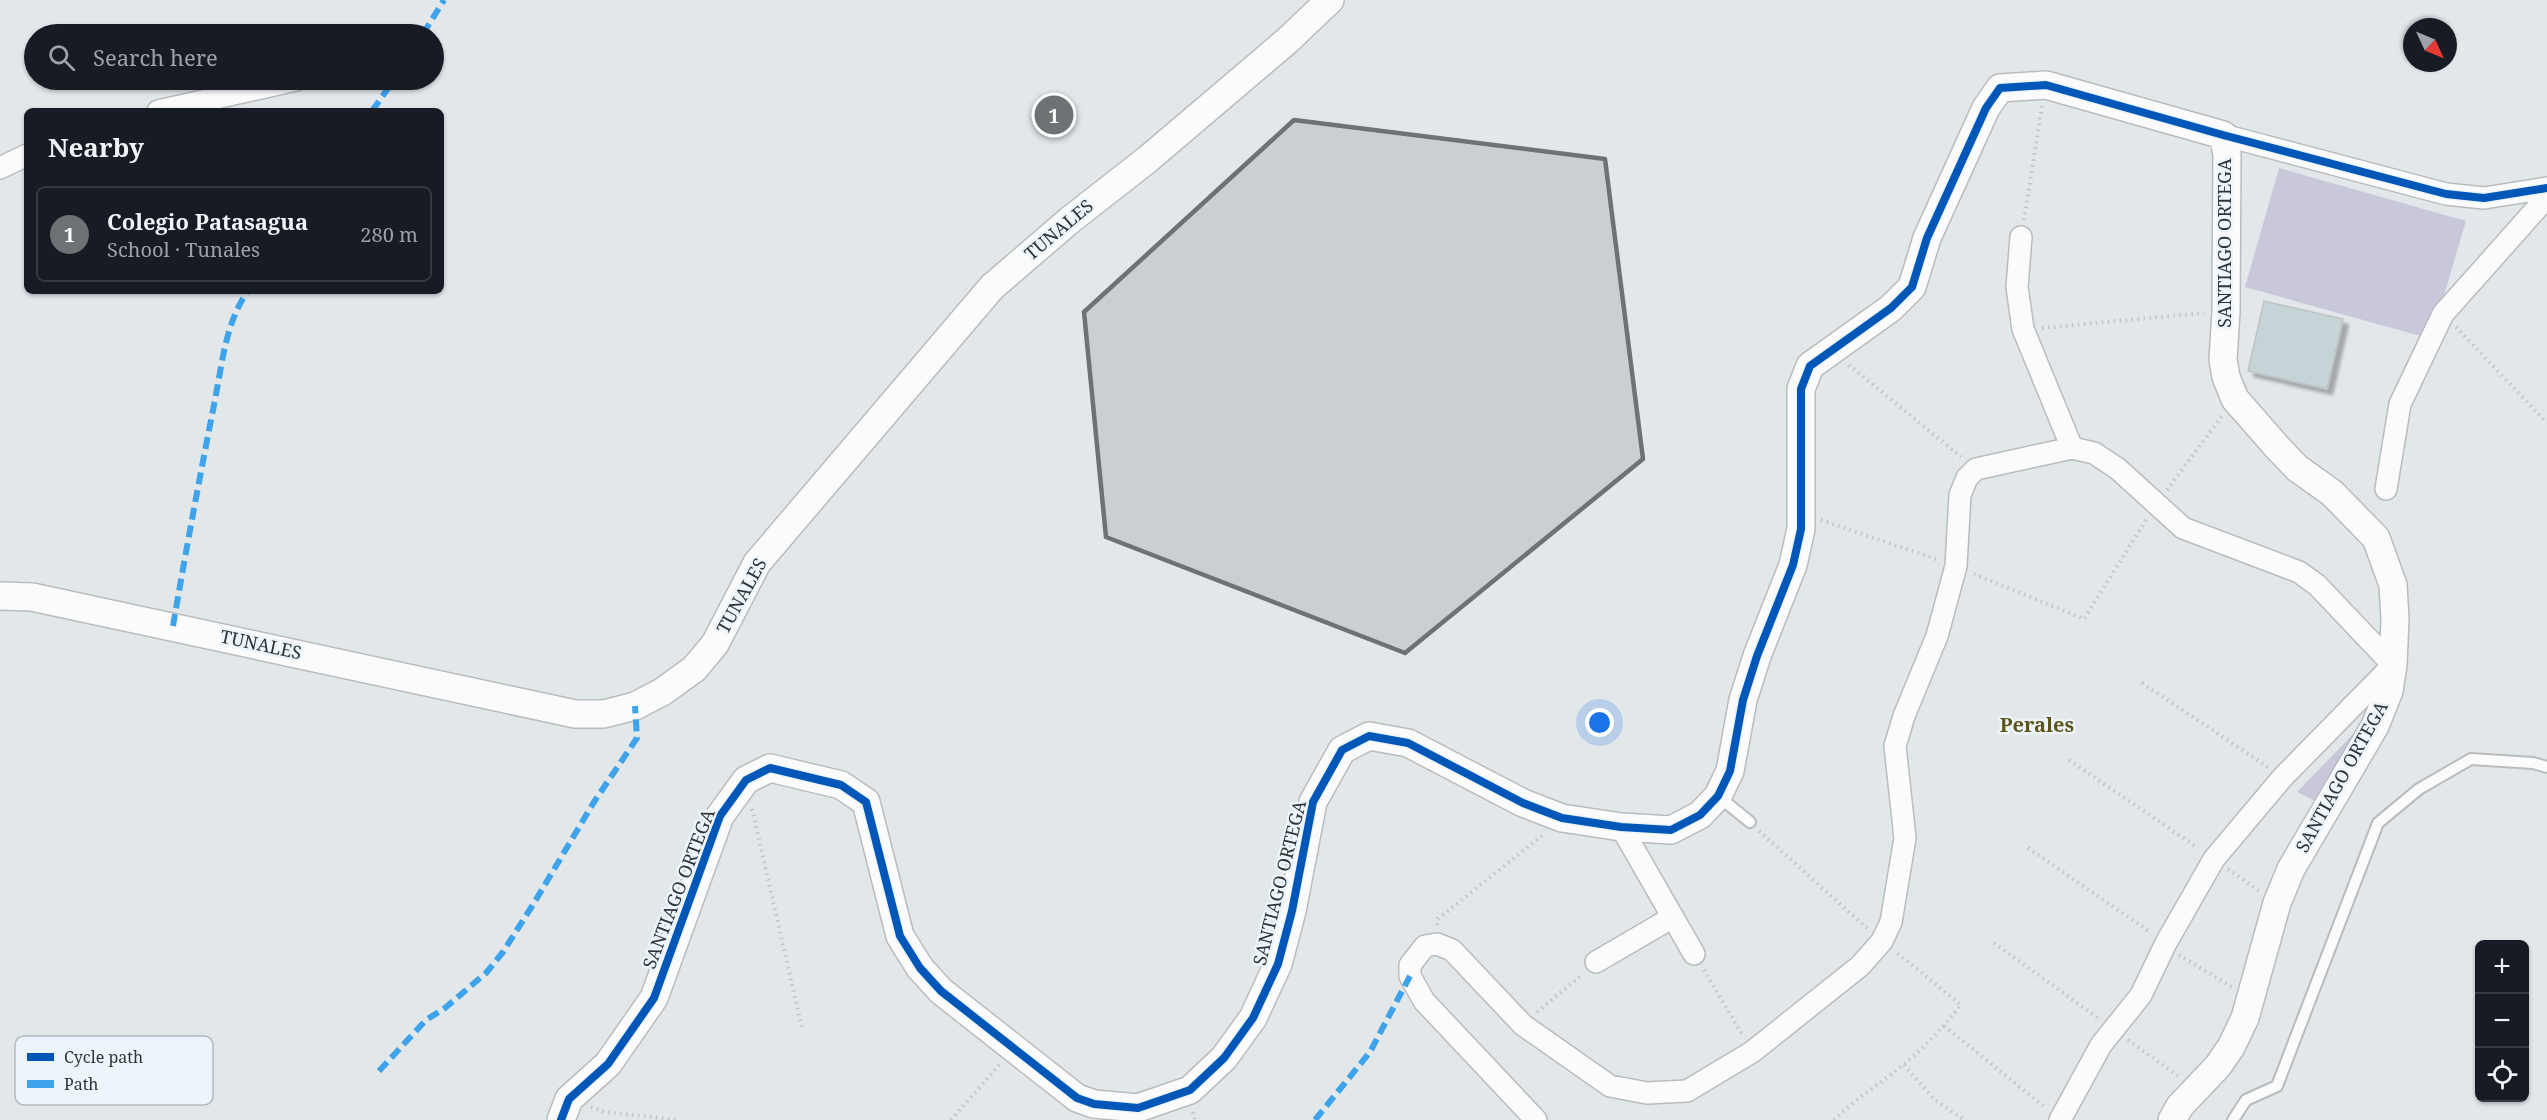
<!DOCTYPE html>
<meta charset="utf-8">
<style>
:root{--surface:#171b24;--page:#20242c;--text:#f1f3f6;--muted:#9ea1a6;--line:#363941;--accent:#6e7274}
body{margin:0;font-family:"Noto Serif",serif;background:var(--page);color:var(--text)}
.controls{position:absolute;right:18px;bottom:18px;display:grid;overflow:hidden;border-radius:9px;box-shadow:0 2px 4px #0004}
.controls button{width:54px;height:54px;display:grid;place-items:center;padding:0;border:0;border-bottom:2px solid var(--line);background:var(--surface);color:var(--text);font:30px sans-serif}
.compass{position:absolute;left:2403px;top:18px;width:54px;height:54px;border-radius:50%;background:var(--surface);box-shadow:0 2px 4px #0004;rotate:134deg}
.you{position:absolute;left:1600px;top:723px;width:21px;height:21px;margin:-15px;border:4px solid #fff;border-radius:50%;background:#1a73e8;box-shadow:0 0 0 9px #1a73e833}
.badge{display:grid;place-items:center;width:39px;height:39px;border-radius:50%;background:var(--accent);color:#fff;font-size:20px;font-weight:700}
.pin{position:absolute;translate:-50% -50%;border:3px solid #fff;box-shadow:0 2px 6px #0006}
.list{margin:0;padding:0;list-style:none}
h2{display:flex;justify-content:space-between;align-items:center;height:78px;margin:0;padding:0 24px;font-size:26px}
h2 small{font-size:20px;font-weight:400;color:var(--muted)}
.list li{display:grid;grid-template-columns:39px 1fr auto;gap:18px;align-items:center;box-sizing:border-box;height:96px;margin:0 12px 12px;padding:0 12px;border:2px solid var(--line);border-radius:9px}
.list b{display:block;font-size:22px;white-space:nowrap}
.list p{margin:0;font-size:20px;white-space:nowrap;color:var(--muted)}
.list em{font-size:20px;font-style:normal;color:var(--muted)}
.icon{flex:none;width:33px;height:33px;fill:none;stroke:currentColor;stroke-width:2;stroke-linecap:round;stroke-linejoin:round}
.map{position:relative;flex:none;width:2547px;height:1120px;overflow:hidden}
.search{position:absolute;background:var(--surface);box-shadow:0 2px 4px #0004;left:24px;top:24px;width:420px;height:66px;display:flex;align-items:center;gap:15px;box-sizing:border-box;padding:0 21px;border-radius:33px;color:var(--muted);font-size:22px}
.panel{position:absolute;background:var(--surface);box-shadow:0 2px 4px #0004;left:24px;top:108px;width:420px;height:186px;border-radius:9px}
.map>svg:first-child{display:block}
.green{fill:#c9c8db}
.building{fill:#c6d3d7;stroke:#bec3c4;stroke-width:1.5;filter:url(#shadow)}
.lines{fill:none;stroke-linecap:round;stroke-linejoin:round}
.service-casing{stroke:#b9bcbf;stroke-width:14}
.minor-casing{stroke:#b9bcbf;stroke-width:24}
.tertiary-casing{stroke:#b9bcbf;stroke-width:30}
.path{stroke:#c3c4c5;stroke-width:4;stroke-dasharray:1.5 4.5;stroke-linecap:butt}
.service{stroke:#fbfbfc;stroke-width:10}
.minor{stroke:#fbfbfc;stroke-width:21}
.tertiary{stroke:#fbfbfc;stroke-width:27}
.quiet{stroke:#3ea3eb;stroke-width:6;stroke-dasharray:12 6;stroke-linecap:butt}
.cycleway-casing{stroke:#ecf5fb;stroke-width:11}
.cycleway{stroke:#0057b8;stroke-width:8}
.marked{fill:#6e7274;fill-opacity:0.2;stroke:#6e7274;stroke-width:4.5;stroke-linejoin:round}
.labels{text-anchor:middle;stroke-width:5;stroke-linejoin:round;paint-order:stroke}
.street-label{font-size:18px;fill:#2f3335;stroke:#ecf5fb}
.neighbourhood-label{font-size:20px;font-weight:bold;fill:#5e5417;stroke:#ecf5fb}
.key{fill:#ecf5fb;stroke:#b3bbc0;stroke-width:1.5}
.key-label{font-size:16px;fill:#2f3335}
</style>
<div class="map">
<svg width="2547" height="1120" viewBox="0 0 2547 1120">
<defs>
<filter id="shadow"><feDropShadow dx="5.5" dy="5.5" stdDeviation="1.5" flood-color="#0004"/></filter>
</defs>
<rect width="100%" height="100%" fill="#e2e7ea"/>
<g class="green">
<path d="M2279,168L2466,221L2431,339L2245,287Z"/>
<path d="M2364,723L2319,803L2297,792Z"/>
</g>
<path class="building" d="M2264,301L2343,319L2327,389L2248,371Z"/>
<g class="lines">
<defs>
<g id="service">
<path d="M1718,796L1750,822"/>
<path d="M2233,1120L2246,1100L2277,1086L2378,823L2419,789L2471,759L2533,763L2547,767"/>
</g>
<g id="minor">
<path d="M158,111L296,80"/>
<path d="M2223,135L2446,194L2484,198L2547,188"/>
<path d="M0,168L27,155"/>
<path d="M2021,237L2017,287L2023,329L2072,448"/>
<path d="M2386,489L2400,404L2443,314L2547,197"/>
<path d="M1621,827L1694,954"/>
<path d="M1596,962L1673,917"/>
<path d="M1536,1120L1424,1001L1410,976V965L1425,946L1437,944L1452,950L1523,1025L1610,1086L1647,1093L1687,1091L1752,1052L1860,966L1882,941L1891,922L1905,838L1895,746L1904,716L1937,636L1956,566L1960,495L1967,478L1976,469L2072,448L2094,453L2118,469L2183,528L2299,572L2317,585L2393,665L2283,777L2214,859L2166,943L2141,995L2101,1045L2060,1120"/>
</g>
<g id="tertiary">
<path d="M0,596L32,597L575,714H604L635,706L662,692L694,669L715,644L757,563L992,287L1070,220L1148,159L1288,40L1330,0"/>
<path d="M561,1120L569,1099L608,1064L654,998L720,816L746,780L770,768L841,785L866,802L900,936L920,968L941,991L1077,1098L1094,1104L1138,1108L1190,1090L1224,1058L1253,1018L1278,964L1292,911L1313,802L1342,750L1369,736L1408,743L1523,803L1562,818L1621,827L1671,830L1700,815L1718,796L1730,771L1743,700L1757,656L1793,565L1801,529V389L1810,366L1891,308L1912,287L1927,238L1986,108L2000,88L2046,85L2223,135L2227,154L2226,311L2223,360L2226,377L2235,399L2278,448L2297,468L2332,493L2376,538L2393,585L2395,619L2393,665L2389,691L2375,726L2291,869L2277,903L2245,1018L2231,1047L2218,1066L2180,1106L2172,1120"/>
</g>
</defs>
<use href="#service" class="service-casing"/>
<use href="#minor" class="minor-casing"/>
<use href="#tertiary" class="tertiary-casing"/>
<g class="path">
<path d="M2024,220L2042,106"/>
<path d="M2456,327L2547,423"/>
<path d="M2042,328L2204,313"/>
<path d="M1849,365L1961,457"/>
<path d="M2167,490L2222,416"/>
<path d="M1821,520L1939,560"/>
<path d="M1974,574L2084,619L2146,520"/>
<path d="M2142,683L2268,767"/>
<path d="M2069,760L2198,848"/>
<path d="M752,809L802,1028"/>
<path d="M1759,831L1867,928"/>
<path d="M2028,848L2150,932"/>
<path d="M2228,869L2259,891"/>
<path d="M1437,925L1438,919L1544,834"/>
<path d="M1994,943L2098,1018"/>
<path d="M2179,955L2232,987"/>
<path d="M1704,970L1743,1036"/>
<path d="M1537,1012L1582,975"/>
<path d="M1944,1026L2046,1108"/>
<path d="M2128,1040L2178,1076"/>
<path d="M1904,1065L1934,1099L1964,1120"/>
<path d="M591,1107L605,1112L679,1120"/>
<path d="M1193,1112L1195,1120"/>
<path d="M951,1120L1000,1064"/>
<path d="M1834,1120C1855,1099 1880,1084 1903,1065C1925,1047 1943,1027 1961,1005L1896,952"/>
</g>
<use href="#service" class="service"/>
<use href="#minor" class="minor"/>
<use href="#tertiary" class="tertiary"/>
<g class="quiet">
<path d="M423,34L444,0"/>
<path d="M372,111L394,80"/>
<path d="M173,626C186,550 200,475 215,400C222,364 226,321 248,291"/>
<path d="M379,1071L426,1020L445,1008L486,973L503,952L534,903L594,802L637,738L635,706"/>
<path d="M1315,1120L1370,1052L1410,976"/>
</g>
<defs>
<path id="cycleway" d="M561,1120L569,1099L608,1064L654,998L720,816L746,780L770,768L841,785L866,802L900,936L920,968L941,991L1077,1098L1094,1104L1138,1108L1190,1090L1224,1058L1253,1018L1278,964L1292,911L1313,802L1342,750L1369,736L1408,743L1523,803L1562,818L1621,827L1671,830L1700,815L1718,796L1730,771L1743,700L1757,656L1793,565L1801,529V389L1810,366L1891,308L1912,287L1927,238L1986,108L2000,88L2046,85L2223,135L2446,194L2484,198L2547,188"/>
</defs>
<use href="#cycleway" class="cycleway-casing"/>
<use href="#cycleway" class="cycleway"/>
</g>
<path class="marked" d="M1294,120L1605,159L1643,459L1405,653L1106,537L1084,312Z"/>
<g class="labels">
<g class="street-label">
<text transform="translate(1059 230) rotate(-40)" y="6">TUNALES</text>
<text transform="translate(2225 243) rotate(-90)" y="6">SANTIAGO ORTEGA</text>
<text transform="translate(742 596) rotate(-61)" y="6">TUNALES</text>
<text transform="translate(261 645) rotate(12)" y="6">TUNALES</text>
<text transform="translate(2342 777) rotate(-61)" y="6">SANTIAGO ORTEGA</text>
<text transform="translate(1280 883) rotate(-76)" y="6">SANTIAGO ORTEGA</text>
<text transform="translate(679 889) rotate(-69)" y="6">SANTIAGO ORTEGA</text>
</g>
<g class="neighbourhood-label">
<text x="2037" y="732">Perales</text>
</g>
</g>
<rect x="15" y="1036" width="198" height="69" rx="9" class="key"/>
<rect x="27" y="1053" width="27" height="8" fill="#0057b8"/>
<rect x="27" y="1080" width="27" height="8" fill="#3ea3eb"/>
<g class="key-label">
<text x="64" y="1063">Cycle path</text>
<text x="64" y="1090">Path</text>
</g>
</svg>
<div class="controls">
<button>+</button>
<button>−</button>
<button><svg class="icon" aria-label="locate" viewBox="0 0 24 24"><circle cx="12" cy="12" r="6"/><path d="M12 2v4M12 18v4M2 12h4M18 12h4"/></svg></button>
</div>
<svg class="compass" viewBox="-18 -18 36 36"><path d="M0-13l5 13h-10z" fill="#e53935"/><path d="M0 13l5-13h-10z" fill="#9ea1a6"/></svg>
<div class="you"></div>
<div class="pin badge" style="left:1054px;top:115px">1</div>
<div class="search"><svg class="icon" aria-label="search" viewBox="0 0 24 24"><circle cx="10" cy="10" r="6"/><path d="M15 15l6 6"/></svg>Search here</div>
<section class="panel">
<h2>Nearby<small></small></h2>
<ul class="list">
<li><span class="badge">1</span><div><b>Colegio Patasagua</b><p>School · Tunales</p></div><em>280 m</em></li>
</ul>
</section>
</div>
